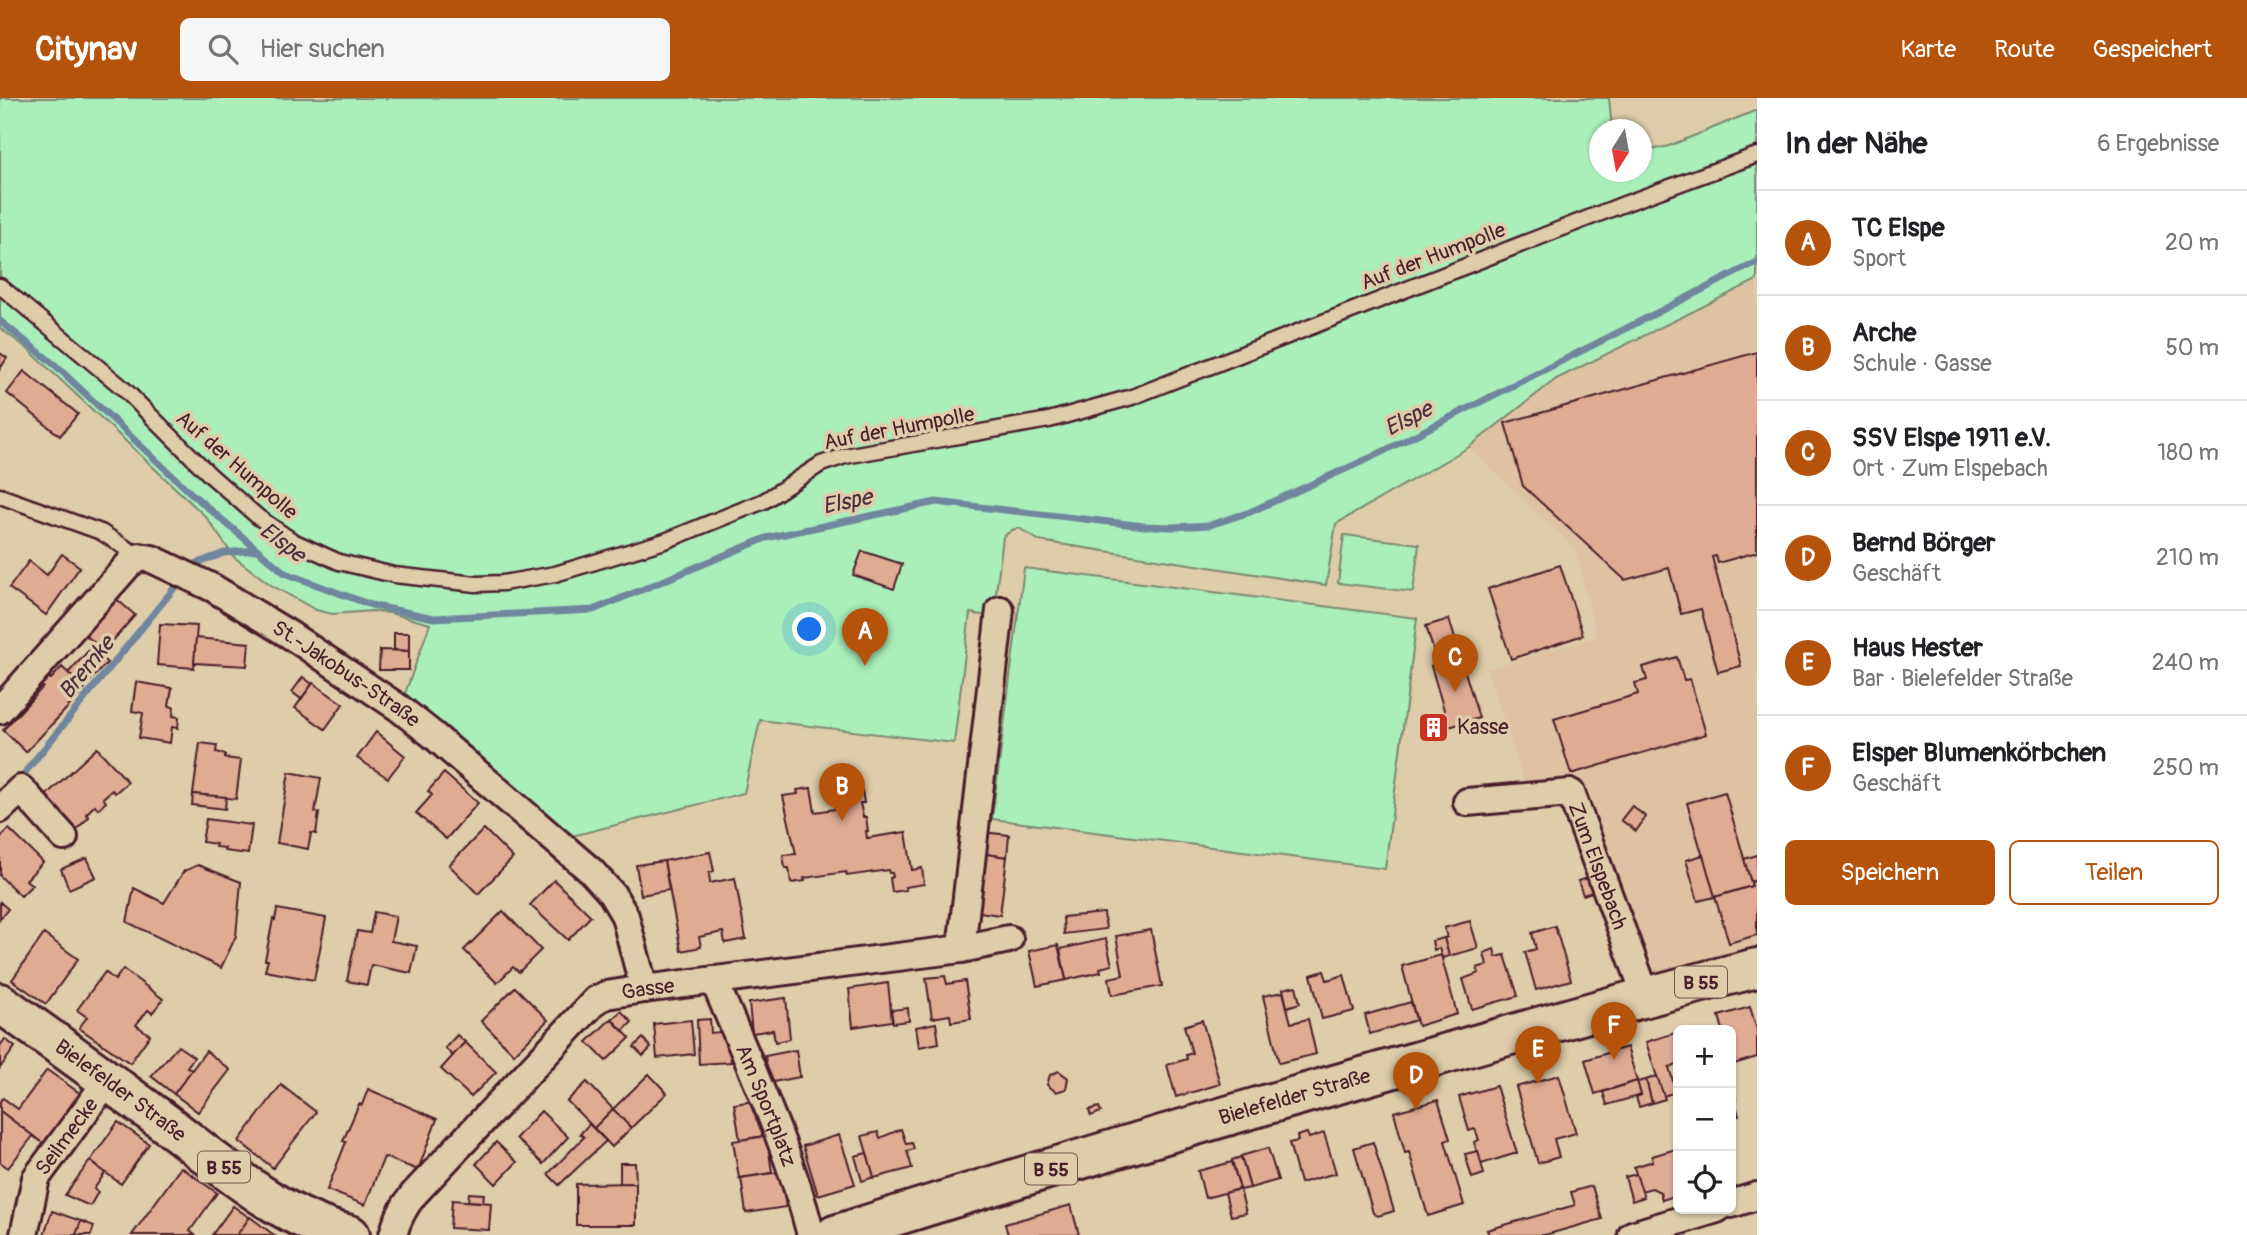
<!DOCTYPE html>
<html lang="de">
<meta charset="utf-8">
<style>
:root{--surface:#fff;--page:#f6f6f6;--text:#202124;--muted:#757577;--line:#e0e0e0;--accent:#b45309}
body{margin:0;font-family:Pangolin,sans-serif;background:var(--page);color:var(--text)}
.controls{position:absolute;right:21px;bottom:21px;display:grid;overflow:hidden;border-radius:10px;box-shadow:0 2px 5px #0004}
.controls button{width:63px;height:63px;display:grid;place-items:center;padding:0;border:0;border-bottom:2px solid var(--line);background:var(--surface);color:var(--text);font:35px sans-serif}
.compass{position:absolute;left:1589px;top:21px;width:63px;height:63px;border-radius:50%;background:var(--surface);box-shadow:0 2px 5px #0004;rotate:191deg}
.you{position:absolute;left:810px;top:532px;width:24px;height:24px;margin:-18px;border:5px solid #fff;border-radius:50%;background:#1a73e8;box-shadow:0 0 0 10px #1a73e833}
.badge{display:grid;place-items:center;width:46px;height:46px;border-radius:50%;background:var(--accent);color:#fff;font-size:23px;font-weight:700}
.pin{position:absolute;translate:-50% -58px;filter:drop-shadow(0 2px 4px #0008)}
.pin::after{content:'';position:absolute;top:37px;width:24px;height:21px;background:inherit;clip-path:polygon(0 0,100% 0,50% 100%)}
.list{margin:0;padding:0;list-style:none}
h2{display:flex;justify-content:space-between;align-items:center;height:91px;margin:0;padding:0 28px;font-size:30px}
h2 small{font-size:23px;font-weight:400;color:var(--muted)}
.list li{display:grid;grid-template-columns:46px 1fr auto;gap:21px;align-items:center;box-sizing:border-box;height:105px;padding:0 28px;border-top:2px solid var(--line)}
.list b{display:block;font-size:26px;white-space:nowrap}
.list p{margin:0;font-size:23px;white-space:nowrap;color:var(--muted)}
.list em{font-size:23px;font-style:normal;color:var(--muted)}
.actions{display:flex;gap:14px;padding:21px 28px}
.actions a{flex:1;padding:16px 0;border:2px solid var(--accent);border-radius:10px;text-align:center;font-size:24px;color:var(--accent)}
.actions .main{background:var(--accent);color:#fff}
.icon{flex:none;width:38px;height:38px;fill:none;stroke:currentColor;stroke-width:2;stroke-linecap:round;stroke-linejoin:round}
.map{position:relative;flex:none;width:1757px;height:1137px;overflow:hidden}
header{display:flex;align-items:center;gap:42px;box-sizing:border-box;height:98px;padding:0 35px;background:var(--accent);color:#fff}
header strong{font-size:33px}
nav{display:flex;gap:38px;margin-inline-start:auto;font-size:24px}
.search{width:490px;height:63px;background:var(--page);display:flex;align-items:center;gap:18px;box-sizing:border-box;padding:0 24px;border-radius:10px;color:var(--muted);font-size:26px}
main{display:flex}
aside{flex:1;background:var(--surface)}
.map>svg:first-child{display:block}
.built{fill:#dec2a3}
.green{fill:#aaefba;stroke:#7a8772;stroke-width:2}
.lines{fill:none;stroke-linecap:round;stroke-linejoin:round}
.stream{stroke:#70869e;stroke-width:7}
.building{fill:#dfab93;stroke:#4a1f2b;stroke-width:2}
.service-casing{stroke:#4a1f2b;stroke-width:19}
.minor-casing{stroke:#4a1f2b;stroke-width:32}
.primary-casing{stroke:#4a1f2b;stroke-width:44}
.service{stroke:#deccaa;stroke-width:14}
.minor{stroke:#deccaa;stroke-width:26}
.primary{stroke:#deccaa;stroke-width:38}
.labels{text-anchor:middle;stroke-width:7;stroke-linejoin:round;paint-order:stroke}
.shield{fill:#deccaa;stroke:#765351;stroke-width:2}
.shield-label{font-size:19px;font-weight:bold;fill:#4a1f2b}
.street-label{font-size:21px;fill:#4a1f2b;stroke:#deccaa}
.poi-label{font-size:21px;fill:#4a1f2b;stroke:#deccaa;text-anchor:start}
.water-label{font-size:23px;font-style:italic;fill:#50303e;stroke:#deccaa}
</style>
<header>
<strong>Citynav</strong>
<div class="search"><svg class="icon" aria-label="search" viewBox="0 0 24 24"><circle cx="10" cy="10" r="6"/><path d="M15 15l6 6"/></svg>Hier suchen</div>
<nav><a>Karte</a><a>Route</a><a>Gespeichert</a></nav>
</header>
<main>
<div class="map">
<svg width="1757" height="1137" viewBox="0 0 1757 1137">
<rect width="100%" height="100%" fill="#deccaa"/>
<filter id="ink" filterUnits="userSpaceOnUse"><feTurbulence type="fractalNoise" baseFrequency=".0143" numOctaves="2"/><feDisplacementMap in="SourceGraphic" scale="14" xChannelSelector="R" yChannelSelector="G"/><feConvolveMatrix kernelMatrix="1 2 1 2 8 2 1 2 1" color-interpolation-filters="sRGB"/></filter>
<g filter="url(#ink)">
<path class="built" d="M1757,182V852L1649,883L1574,692L1526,689L1487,571L1597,539L1576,452L1469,349L1556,281Z"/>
<g class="green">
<path d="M0,0H1609L1612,31L1600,32V74H1642V54L1669,48L1757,12V182L1556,281L1469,349L1336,426L1326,487L1040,443L1019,430L1012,432L1003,439L993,519L970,515L954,645L760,622L744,695L568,739L402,604L430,526L390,515L372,513L332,516L316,512L271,487L234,459L206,419L28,251L0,230Z"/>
<path d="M1344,437L1419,446L1413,494L1338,485Z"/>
<path d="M1024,470L1417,520L1385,771L992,721Z"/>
</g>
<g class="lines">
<g class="stream">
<path d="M0,223L55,267L193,397L285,475L371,507L434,520L593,512L766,440L936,404L1144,428L1172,429L1210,427L1250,414L1372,359L1757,164"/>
<path d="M190,468L224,455L255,452"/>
<path d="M26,673L175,489"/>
</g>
</g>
<g class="building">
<path d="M1757,254V454L1718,465L1716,458L1712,459L1741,568L1718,574L1701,511L1681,516L1669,470L1625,482L1523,388L1505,325Z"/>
<path d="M0,255L7,260L0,271Z"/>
<path d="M24,273L78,316L60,338L7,295Z"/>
<path d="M862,453L902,466L894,491L853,477Z"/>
<path d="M62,456L80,469L46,517L9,490L29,463L47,477Z"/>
<path d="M1560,467L1583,537L1511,561L1488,491Z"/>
<path d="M113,498L135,517L104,553L82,534Z"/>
<path d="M1449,521L1459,554L1436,561L1426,528Z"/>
<path d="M160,526L197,528L194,570L157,567Z"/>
<path d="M394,535H409V553L394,552Z"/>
<path d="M196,540L249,545L247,568L194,565Z"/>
<path d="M91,550L107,565L84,589L68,575Z"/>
<path d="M380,552L409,553V572H379Z"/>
<path d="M1459,554L1479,620L1449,629L1431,568L1436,561Z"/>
<path d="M1677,559L1684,582L1690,581L1706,636L1571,676L1554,621L1638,596L1635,585L1647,582L1643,569Z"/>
<path d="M62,569L85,591L26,654L3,632L43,589L41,587L50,579L51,581Z"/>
<path d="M303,579L312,586L301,601L292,594Z"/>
<path d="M136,584L172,590L169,608L174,609L173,618L179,619L178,630L172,629L170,645L139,640L143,615L132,613Z"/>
<path d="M313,585L343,606L325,631L295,610Z"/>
<path d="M1429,622L1440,624L1438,635L1427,633Z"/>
<path d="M376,634L405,658L388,680L357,660Z"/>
<path d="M200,645L217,647L216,654L225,656V660L241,662L236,701L193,696Z"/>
<path d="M97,650L128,684L115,695L112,692L103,700L106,704L98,711L95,707L86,716L89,719L77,731L45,698Z"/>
<path d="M289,674L321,680L315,714L319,715L316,736L311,735L308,751L277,745Z"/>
<path d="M444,675L478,705L446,741L416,715L432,697L428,693Z"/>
<path d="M811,690L815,714L835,711L834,700L845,698V695L862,692L864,705H860L863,719H866L868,733H866L867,740L906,734L912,772L922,770L924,786L905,789L906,792L892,794L890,780L893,779L892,775H889L888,772L847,778L846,774L804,780L805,783L791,785L789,770H785L783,757L796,756L783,698L798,696L797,692Z"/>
<path d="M1725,694L1752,788L1715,799L1687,705Z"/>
<path d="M193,696L226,699L225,711L192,707Z"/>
<path d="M1632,708L1646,719L1636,733L1621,722Z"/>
<path d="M206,721L252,727L248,756L224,753L225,750L215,749L216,746L202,744Z"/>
<path d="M9,731L43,764L26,782L32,787L21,798L0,778V740Z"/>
<path d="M484,731L513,760L478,796L449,767Z"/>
<path d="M982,734L1009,737L1007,759L979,755Z"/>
<path d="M710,754L714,773L709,775L710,785L735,780L746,841L725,845L723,834L699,839L701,849L681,853L664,763Z"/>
<path d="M986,756L1007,759L1000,817L979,814Z"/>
<path d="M1703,757L1715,799L1698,803L1686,762Z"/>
<path d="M1757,757V782L1751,784L1744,761Z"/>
<path d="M87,760L96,779L69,791L61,771Z"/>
<path d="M664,763L669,792L641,797L636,767Z"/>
<path d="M198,767L241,784L236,838L221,870L127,824L134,790L164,805L184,773Z"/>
<path d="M1591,779L1595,793L1583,797L1578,783Z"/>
<path d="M554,782L591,818L568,842L530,807Z"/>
<path d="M1757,782V837L1729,845L1715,799L1752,788L1751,784Z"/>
<path d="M0,804L8,811L0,821Z"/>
<path d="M277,811L326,820L314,882L265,873L268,862H265L273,821L275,822Z"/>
<path d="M503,813L541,852L519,874L513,869L497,885L464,852Z"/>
<path d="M374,814L396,818L391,843L417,848L411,875L371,867L367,887L347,883L357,833L370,835Z"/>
<path d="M1104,815L1106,831L1064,836L1063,819Z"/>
<path d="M1470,823L1478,850L1449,858L1444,840L1447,839L1444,830Z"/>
<path d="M1555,828L1571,882L1536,892L1525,854L1536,851L1532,835Z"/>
<path d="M1151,832L1162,888L1112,897L1109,880L1123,877L1116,838Z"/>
<path d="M44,836L78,861L46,906L12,882Z"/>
<path d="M1444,840L1449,858L1442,860L1439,850L1434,852L1432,843Z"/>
<path d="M1106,841L1112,867L1100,870L1101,874L1066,882L1060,851Z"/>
<path d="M1058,847L1066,882L1037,888L1029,853Z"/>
<path d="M1494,851L1496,859L1505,857L1518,898L1472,911L1463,881L1479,875L1477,870L1487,867L1484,855Z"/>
<path d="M1441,857L1457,916L1418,928L1402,868Z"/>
<path d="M123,871L163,901L152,915L148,912L136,927L150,937L130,965L79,930L87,919L77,912L105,874L115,882Z"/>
<path d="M1324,873L1327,882L1344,877L1354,913L1322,921L1311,877Z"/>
<path d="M945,878L947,886L965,883L971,921L951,924L950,917L932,920L926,880Z"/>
<path d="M888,885L892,923L853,929L849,891Z"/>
<path d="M1296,888L1300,905L1287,909L1283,891Z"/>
<path d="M515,889L548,922L514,956L481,923Z"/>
<path d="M1283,894L1291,925L1308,921L1316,956L1279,965L1263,898Z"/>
<path d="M786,900L790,941L775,944L773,932L752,935L749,905Z"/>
<path d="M1411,904L1416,922L1370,936L1365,917Z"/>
<path d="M1750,909L1757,932V959L1731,967V932H1723L1719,918Z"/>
<path d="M908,910L909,923L893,925L891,912Z"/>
<path d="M621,913L632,924L623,933L612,921Z"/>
<path d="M611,921L630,940L606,963L587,944Z"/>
<path d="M710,921L711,935L729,933L731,964L699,966L697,922Z"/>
<path d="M691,922L694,956L657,960L654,926Z"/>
<path d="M1202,922L1220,986L1176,999L1167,967L1187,961L1186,957L1192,955L1184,928Z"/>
<path d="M936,925L939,945L919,949L916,929Z"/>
<path d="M1678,934V967L1669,969L1676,994L1663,998L1646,944Z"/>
<path d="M457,937L465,944L453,958L445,950Z"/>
<path d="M643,940L651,950L643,958L634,949Z"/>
<path d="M5,941L15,949L0,970V948Z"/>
<path d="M465,944L496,974L471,999L441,971Z"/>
<path d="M178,948L194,959L187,969L192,972L174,996L151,978Z"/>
<path d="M1627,949L1637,983L1595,996L1585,962Z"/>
<path d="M796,952L800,979L773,984L772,980H769L765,958Z"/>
<path d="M206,953L230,972L198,1014L174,996Z"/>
<path d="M47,972L81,996L44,1046L0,1013V1003L3,1000L18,1011Z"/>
<path d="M1059,973L1068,980L1066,991L1056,994L1047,987L1050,977Z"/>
<path d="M649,976L667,995L631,1030L613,1011Z"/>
<path d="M1559,977L1576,1035L1554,1041L1559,1059L1538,1065L1516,989Z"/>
<path d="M1657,978L1665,1001L1652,1005L1646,982Z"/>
<path d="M1646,982L1652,1005L1639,1009L1636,999L1641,997L1637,984Z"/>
<path d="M1637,983L1641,997L1607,1007L1603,994Z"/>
<path d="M587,984L613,1011L594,1030L567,1003Z"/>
<path d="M1731,984L1736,1003L1731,1005Z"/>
<path d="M281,987L316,1014L273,1070L239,1043Z"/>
<path d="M1496,988L1517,1055L1481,1066L1474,1044L1479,1042L1475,1031L1469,1033L1459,999Z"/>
<path d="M368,991L437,1021L418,1072L384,1059L365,1107L327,1092L346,1044L343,1043L359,1006L362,1007Z"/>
<path d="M1438,1002L1450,1041L1445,1043L1464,1107L1428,1118L1409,1054L1405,1055L1394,1014Z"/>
<path d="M754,1003L757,1020H761L763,1038L740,1042L734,1006Z"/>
<path d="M1735,1004L1739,1018L1731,1021V1005Z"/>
<path d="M1099,1009L1101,1014L1091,1018L1089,1012Z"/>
<path d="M613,1011L631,1030L612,1049L594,1030Z"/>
<path d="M0,1013L33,1038L8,1070L0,1064Z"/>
<path d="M541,1013L568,1039L543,1066L516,1040Z"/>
<path d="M118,1024L149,1046L121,1086L90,1063Z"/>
<path d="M589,1026L606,1043L559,1087L548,1076L584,1039L580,1036Z"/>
<path d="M901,1031L906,1046L912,1045L914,1051L907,1053L912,1070L874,1080L862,1038L878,1034L880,1040Z"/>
<path d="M1307,1035L1309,1040L1324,1035L1336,1075L1300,1085L1289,1045L1298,1043L1297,1038Z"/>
<path d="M839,1037L855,1086L818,1097L803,1048Z"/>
<path d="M767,1038L772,1075L739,1080L733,1043Z"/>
<path d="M496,1044L517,1064L496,1086L476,1066Z"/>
<path d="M1373,1044L1394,1113L1378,1118L1373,1115L1354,1050Z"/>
<path d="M1268,1050L1278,1082L1250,1090L1241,1058Z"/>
<path d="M1676,1051L1678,1058V1097L1662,1102L1660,1094L1652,1090L1641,1093L1634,1069L1653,1063L1652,1058Z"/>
<path d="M1478,1053L1484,1076L1472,1080L1465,1056Z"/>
<path d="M867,1055L874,1079L862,1083L855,1058Z"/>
<path d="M1241,1059L1250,1090L1240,1092L1232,1062Z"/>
<path d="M90,1063L105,1075L94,1091L98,1094L90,1108L65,1097Z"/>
<path d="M1232,1064L1240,1091L1205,1100L1198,1073Z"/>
<path d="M620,1065H635L636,1085L620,1086Z"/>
<path d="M181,1069L217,1095L190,1133L195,1137H132Z"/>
<path d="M780,1074L786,1109L746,1115L741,1080Z"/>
<path d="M1636,1076L1644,1099L1632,1103L1625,1079Z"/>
<path d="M636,1085V1127H576V1086Z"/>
<path d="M1592,1088L1602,1121L1545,1137H1489L1487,1132L1575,1107L1571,1094Z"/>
<path d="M1240,1091L1246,1115L1231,1118L1225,1095Z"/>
<path d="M469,1095L484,1096L483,1104L468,1103Z"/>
<path d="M452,1102L491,1105L489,1132L450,1130Z"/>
<path d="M1071,1107L1079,1137H1008L1005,1126Z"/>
<path d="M233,1108L250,1120L237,1137H212Z"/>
<path d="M52,1113L81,1123L76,1137H44Z"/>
<path d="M250,1119L274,1137H237Z"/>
<path d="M81,1123L94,1128L91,1137H76Z"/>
</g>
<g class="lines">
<defs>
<g id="service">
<path d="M0,188L123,290L210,377L258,419L293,443L339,464L394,477L476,486L503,485L555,476L665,443L764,403L821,366L845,358L1049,322L1132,299L1624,106L1757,57"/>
<path d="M0,398L101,434L140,459"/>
</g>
<g id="minor">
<path id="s1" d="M0,612L129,466L140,459L152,461L213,490L290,537L399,610L433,637L591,773L612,796L625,818L644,891"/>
<path id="s2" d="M1467,704L1571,695L1646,898"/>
<path d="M0,711L21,691L64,739"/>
<path d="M961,851L1000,512"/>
<path id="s3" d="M714,882C749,966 789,1049 811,1137"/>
<path d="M1731,1106L1757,1098"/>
<path id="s4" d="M24,1137L36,1080L108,982"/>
<path id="s5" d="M393,1137C397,1121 403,1110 413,1097L596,902L606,897L644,891L961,851L1009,841"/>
<path d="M1632,1137L1717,1111"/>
</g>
<g id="primary">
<path id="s6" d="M0,905C54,943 107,982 160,1021C218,1064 278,1121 350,1137"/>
<path id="s7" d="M835,1137C1020,1078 1207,1023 1394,970C1515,936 1635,900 1757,870"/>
</g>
</defs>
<use href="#service" class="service-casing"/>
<use href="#minor" class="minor-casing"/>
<use href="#primary" class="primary-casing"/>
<use href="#service" class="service"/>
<use href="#minor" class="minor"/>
<use href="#primary" class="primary"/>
</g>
</g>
<defs>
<symbol id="building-square" viewBox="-11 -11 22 22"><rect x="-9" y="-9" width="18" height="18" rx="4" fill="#c8321e" stroke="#deccaa"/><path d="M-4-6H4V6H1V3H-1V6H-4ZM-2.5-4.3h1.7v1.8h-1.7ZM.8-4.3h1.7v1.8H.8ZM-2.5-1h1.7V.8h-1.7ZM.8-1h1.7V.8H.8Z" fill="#fff"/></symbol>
</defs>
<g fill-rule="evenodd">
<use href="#building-square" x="1416" y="612" width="35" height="35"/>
</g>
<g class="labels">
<g class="shield">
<rect x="1675" y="868.5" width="52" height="31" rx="5"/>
<rect x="198" y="1053.5" width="52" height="31" rx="5"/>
<rect x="1025" y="1055.5" width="52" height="31" rx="5"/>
</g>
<g class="shield-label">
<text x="1701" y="891">B 55</text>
<text x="224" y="1076">B 55</text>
<text x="1051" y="1078">B 55</text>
</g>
<g class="street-label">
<text transform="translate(1433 158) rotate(-21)" y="7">Auf der Humpolle</text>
<text transform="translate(899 330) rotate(-11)" y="7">Auf der Humpolle</text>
<text transform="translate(237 367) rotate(41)" y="7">Auf der Humpolle</text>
<text dy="7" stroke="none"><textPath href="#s1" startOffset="446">St.-Jakobus-Straße</textPath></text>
<text dy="7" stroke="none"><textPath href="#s2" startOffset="182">Zum Elspebach</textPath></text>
<text dy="7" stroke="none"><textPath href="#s5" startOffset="366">Gasse</textPath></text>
<text dy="7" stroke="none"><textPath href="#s6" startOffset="149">Bielefelder Straße</textPath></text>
<text dy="7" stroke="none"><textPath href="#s7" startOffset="480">Bielefelder Straße</textPath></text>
<text dy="7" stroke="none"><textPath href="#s3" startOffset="136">Am Sportplatz</textPath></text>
<text dy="7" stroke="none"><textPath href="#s4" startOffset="110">Seilmecke</textPath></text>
</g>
<g class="poi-label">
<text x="1457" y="636">Kasse</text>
</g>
<g class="water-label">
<text transform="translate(1408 320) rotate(-27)" y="8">Elspe</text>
<text transform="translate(847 403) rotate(-12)" y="8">Elspe</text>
<text transform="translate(283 444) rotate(37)" y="8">Elspe</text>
<text transform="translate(86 569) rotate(-51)" y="8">Bremke</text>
</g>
</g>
</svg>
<div class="controls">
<button>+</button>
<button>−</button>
<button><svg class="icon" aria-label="locate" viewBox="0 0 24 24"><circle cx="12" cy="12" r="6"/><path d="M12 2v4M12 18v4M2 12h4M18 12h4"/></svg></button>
</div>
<svg class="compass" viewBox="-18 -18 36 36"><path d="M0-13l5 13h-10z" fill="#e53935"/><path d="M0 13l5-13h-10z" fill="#757577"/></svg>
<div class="you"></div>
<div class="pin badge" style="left:865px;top:568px">A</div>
<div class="pin badge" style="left:842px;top:723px">B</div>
<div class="pin badge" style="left:1455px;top:594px">C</div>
<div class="pin badge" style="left:1416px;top:1012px">D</div>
<div class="pin badge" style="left:1538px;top:986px">E</div>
<div class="pin badge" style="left:1614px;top:962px">F</div>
</div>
<aside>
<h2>In der Nähe<small>6 Ergebnisse</small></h2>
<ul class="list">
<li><span class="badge">A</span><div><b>TC Elspe</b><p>Sport</p></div><em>20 m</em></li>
<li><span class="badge">B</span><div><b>Arche</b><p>Schule · Gasse</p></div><em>50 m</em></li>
<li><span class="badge">C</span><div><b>SSV Elspe 1911 e.V.</b><p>Ort · Zum Elspebach</p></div><em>180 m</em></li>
<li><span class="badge">D</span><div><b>Bernd Börger</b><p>Geschäft</p></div><em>210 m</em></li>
<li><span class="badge">E</span><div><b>Haus Hester</b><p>Bar · Bielefelder Straße</p></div><em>240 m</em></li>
<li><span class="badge">F</span><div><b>Elsper Blumenkörbchen</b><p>Geschäft</p></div><em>250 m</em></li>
</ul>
<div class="actions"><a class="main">Speichern</a><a>Teilen</a></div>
</aside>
</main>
